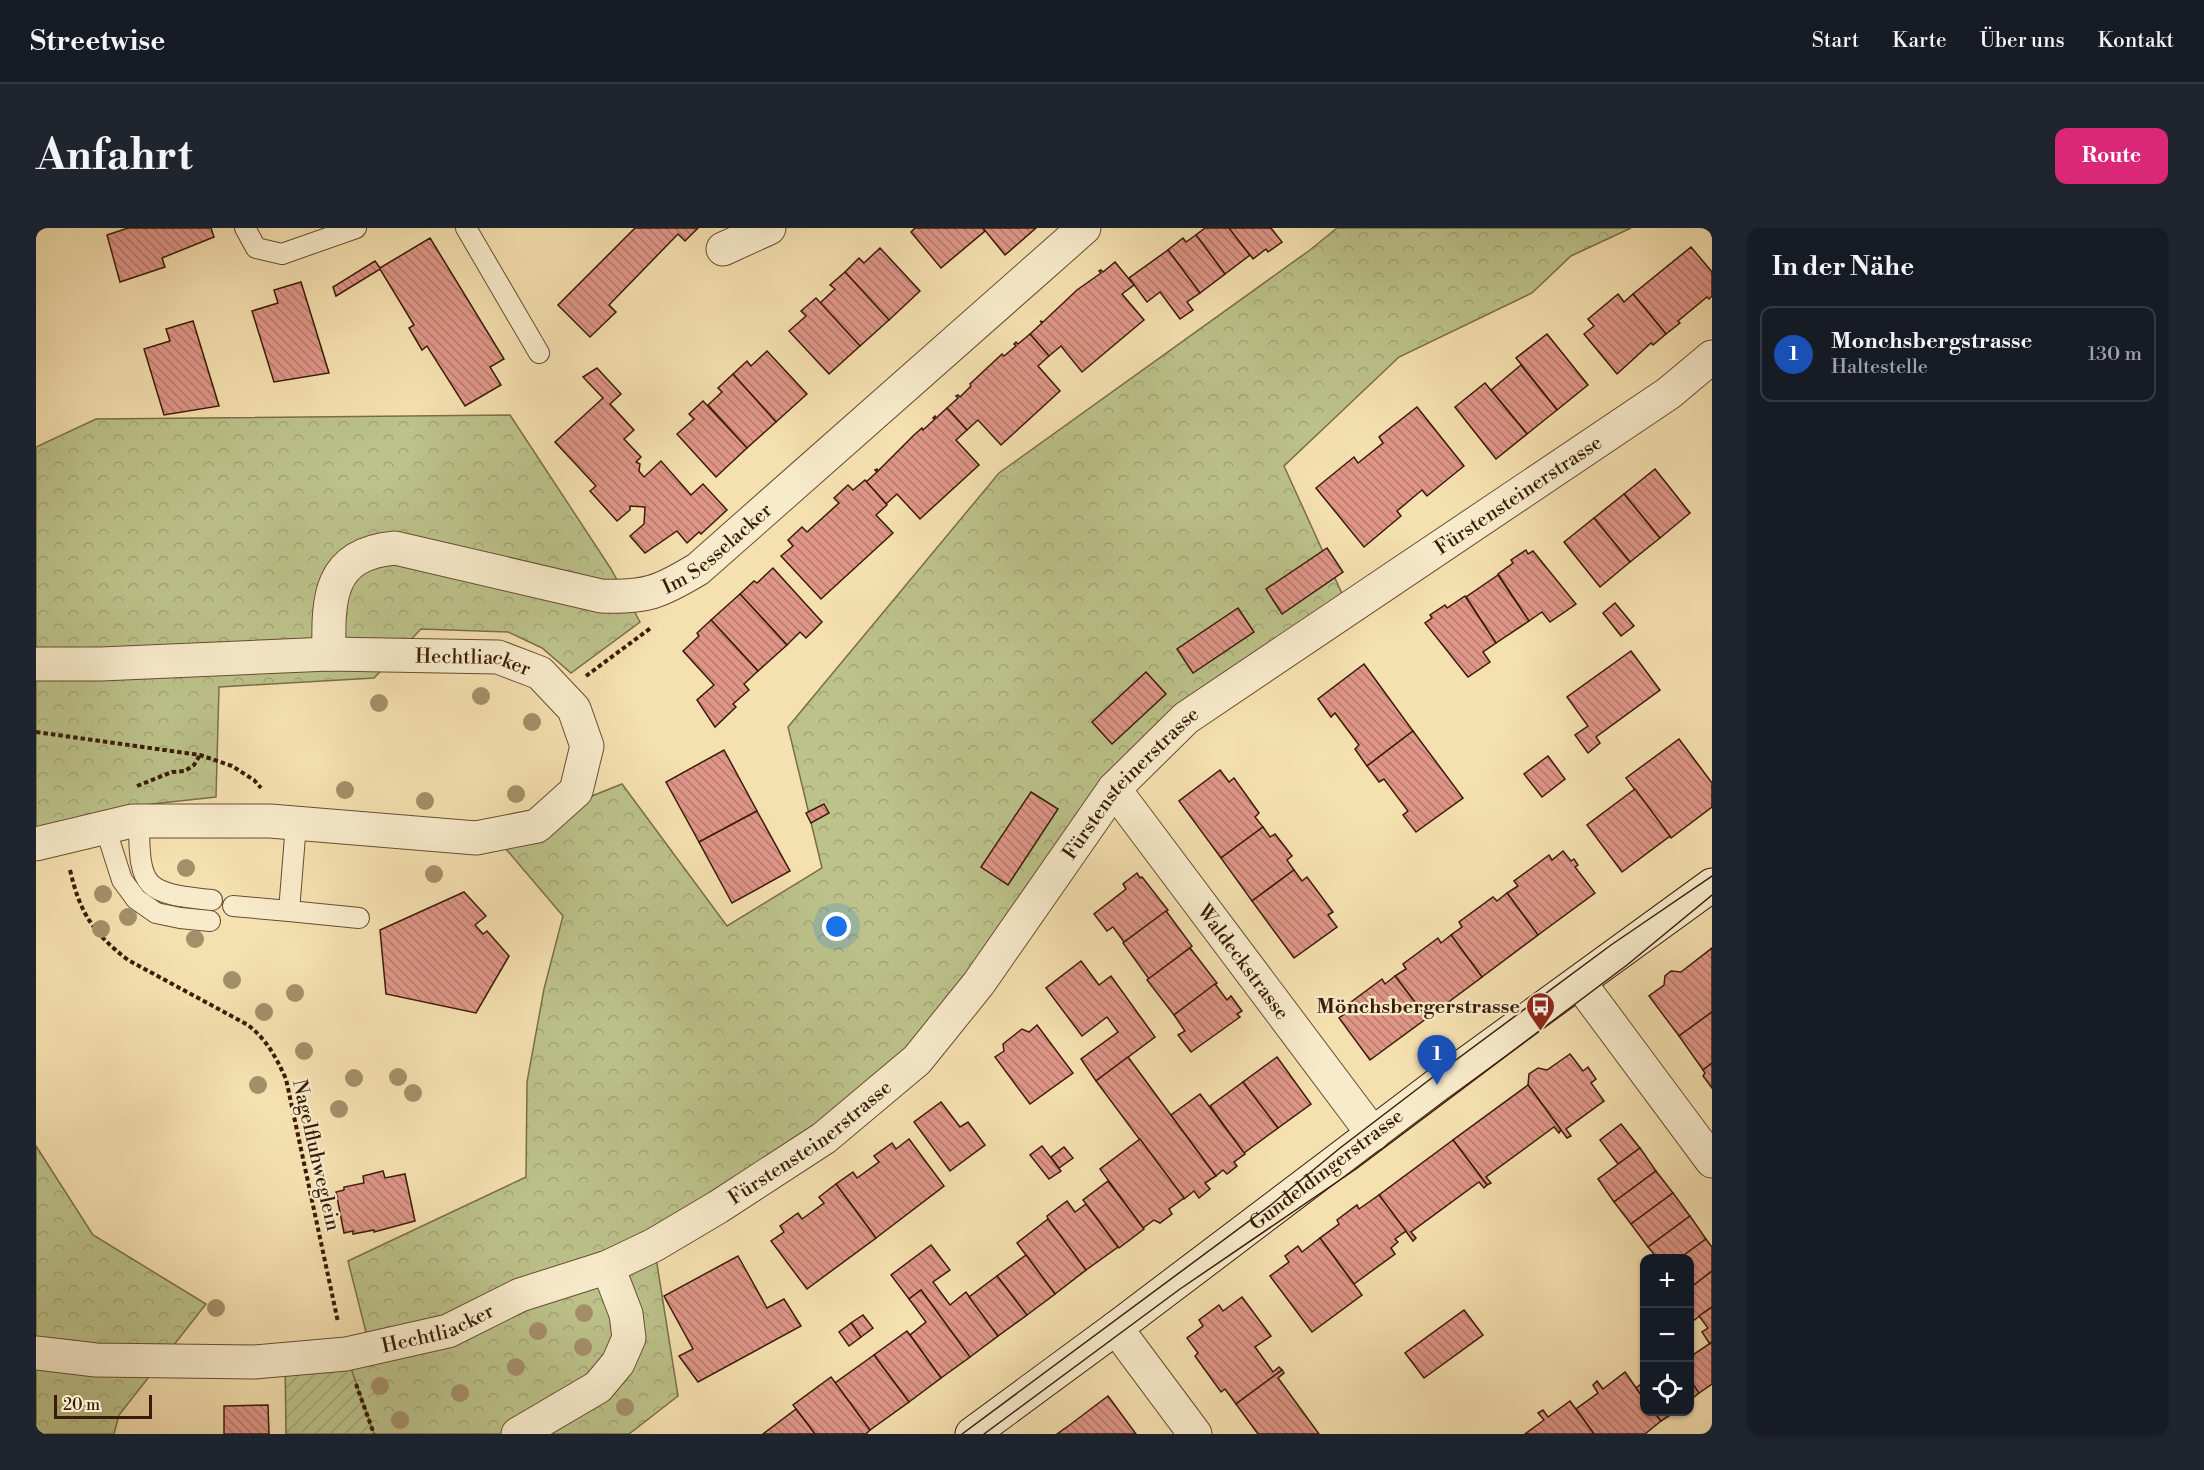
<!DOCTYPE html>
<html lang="de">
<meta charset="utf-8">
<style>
:root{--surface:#171b24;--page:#20242c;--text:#f1f3f6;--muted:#9ea1a6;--line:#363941;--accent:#db2777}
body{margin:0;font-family:"Libre Bodoni",serif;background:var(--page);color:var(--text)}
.controls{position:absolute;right:18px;bottom:18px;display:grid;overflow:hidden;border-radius:12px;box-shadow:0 2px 4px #0004}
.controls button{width:54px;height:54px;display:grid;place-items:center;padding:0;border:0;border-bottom:2px solid var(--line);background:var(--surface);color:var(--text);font:30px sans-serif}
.scale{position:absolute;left:18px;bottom:15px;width:98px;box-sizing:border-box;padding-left:6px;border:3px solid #3a1b08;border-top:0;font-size:16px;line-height:21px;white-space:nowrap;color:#3a1b08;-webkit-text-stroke:4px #f8ebcb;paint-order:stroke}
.you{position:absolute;left:801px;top:699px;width:21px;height:21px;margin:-15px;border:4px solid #fff;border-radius:50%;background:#1a73e8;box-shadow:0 0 0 9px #1a73e833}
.badge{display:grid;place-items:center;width:39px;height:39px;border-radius:50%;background:var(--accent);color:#fff;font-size:20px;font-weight:700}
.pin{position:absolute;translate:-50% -50px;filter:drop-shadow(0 2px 3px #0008)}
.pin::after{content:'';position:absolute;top:32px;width:21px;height:18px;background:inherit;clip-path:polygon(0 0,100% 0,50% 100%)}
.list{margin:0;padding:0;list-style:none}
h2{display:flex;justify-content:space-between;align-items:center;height:78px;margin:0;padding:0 24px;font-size:26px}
h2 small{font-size:20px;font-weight:400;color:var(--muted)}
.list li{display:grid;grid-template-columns:39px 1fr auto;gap:18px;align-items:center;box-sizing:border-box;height:96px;margin:0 12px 12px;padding:0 12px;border:2px solid var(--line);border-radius:12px}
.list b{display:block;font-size:22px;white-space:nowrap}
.list p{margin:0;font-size:20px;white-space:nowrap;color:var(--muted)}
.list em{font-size:20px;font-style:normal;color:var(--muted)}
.icon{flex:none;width:33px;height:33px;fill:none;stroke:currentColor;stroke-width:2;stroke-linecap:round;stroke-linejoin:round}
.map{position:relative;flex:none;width:1676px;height:1206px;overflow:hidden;border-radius:12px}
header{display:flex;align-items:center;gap:36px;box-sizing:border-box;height:84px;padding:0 30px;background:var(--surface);border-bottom:2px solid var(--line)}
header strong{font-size:28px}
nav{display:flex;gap:33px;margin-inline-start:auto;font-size:21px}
.intro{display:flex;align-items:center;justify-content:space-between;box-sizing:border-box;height:144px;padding:0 36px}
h1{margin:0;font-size:42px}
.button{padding:15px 27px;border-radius:12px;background:var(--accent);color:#fff;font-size:21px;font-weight:700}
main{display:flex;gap:36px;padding:0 36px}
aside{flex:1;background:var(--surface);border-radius:12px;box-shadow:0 2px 4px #0004}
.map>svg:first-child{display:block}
.forest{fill:url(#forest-crowns);stroke:#7b6e49;stroke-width:1.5}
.garden{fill:url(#garden-furrows);stroke:#7b6e49;stroke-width:1.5}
.building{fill:url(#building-back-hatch);stroke:#3a1b08;stroke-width:1.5}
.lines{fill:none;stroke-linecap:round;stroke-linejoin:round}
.service-casing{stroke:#694c32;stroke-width:22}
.minor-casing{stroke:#694c32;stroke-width:35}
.secondary-casing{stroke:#3a1b08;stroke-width:35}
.path{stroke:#3a1b08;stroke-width:4;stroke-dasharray:4.5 3;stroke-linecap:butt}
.service{stroke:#f8ebcb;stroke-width:20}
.minor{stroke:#f8ebcb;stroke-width:33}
.secondary{stroke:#f8ebcb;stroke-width:33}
.tram{stroke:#3a1b08;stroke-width:1.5}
.tree{fill:#a48f69}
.labels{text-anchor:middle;stroke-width:4.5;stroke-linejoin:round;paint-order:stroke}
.street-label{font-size:20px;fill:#3a1b08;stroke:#f8ebcb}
.poi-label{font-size:20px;font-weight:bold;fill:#3a1b08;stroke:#f8ebcb;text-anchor:end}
</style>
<header>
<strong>Streetwise</strong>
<nav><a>Start</a><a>Karte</a><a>Über uns</a><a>Kontakt</a></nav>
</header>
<div class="intro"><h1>Anfahrt</h1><a class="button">Route</a></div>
<main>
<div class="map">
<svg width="1676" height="1206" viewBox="0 0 1676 1206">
<defs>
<pattern id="forest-crowns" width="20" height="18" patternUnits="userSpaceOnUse" patternTransform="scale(1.5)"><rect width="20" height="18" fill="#bcc28a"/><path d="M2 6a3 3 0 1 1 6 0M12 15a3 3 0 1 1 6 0" fill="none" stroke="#a2a676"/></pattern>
<pattern id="garden-furrows" width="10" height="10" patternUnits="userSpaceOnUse" patternTransform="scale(1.5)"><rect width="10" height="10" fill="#bcc28a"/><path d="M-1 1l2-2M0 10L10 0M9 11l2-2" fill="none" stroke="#a2a676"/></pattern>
<pattern id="building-back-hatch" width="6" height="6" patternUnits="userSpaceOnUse" patternTransform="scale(1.5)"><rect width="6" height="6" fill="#df9688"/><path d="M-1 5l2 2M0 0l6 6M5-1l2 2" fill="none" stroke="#b67a6d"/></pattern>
</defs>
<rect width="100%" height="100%" fill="#f5e0af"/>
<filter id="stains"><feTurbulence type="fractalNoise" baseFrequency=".00333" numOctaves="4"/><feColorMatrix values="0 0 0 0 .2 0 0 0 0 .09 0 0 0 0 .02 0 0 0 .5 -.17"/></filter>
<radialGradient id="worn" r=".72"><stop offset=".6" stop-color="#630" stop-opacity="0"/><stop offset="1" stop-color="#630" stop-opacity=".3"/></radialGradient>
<g class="forest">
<path d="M1301,0H1595L1535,28L1496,65L1363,129L1248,238L1313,381L1150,490L881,832L618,1017L642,1168L593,1206H250L334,1120L312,1033L490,949L491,854L508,761L527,688L458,607L586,556L691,698L786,640L752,499L963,245L1274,22Z"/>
<path d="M474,187L575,341L604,394L535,445L506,420L472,404L385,401L338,450L183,459L180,569L88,579L0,600V219L60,191Z"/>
<path d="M0,918L57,1007L170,1076L83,1187L78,1206H0Z"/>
</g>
<path class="garden" d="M310,1126L338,1206H250L249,1131Z"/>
<g class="building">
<path d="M92,0H175L178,9L126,30L129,39L84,54L71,7Z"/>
<path d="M599,0H662L649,13L642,6L573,77L580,84L554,109L522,77Z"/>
<path d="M879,0H947L949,3L905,40L875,4Z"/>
<path d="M947,0H1000L969,27Z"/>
<path d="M1169,0H1193L1214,27L1189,46L1160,7Z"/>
<path d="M1193,0H1235L1246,14L1232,24L1230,21L1217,31Z"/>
<path d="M1160,7L1189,46L1164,65L1132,22L1147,10L1150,14Z"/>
<path d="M394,10L468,131L454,139L465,157L429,178L391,118L386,122L373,100L378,97L344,41L300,68L297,59L339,33L344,40Z"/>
<path d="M1655,19L1676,44V68L1673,71L1671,69L1642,93L1644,95L1630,106L1597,66Z"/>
<path d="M844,20L884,63L853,92L809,44L823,30L828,35Z"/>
<path d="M1132,22L1164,65L1151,74L1157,82L1144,91L1124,64L1111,74L1093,50Z"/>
<path d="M1079,34L1098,57L1086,66L1108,92L1046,144L1025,118L1013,128L994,106L1006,95L1004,93L1007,94L1041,62L1065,45L1063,43L1065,42L1067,44Z"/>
<path d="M809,44L853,92L824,118L784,75L799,61L794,57Z"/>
<path d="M265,54L293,145L238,154L216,83L242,75L238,62Z"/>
<path d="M1582,66L1588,74L1597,66L1630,106L1617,117L1615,115L1581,146L1548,106L1558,98L1552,91Z"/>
<path d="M780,70L824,118L793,146L753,103L770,88L765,83Z"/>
<path d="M157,93L183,178L128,187L108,121L134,113L130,101Z"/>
<path d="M994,106L1013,128L1002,138L1024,163L965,217L942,192L931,202L911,180L922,170L920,168L922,167L924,169L935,158L934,156L966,126L968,128L980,118L978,116L980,114L982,116Z"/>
<path d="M1511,106L1552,157L1521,182L1480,130Z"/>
<path d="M731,123L771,166L740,194L697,146L711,133L715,138Z"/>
<path d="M1485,137L1521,182L1491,206L1455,162Z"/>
<path d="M561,140L585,166L574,176L598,202L588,211L605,229L600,234L604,236L603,243L608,249L625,233L655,267L667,256L691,282L665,306L663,304L651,315L641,303L609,325L594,308L608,296L609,279L594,278V282L581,293L554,263L560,258L519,214L567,170L547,149Z"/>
<path d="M697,146L740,194L711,220L672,177L686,164L682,160Z"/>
<path d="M1449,155L1491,206L1460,231L1419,179Z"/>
<path d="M667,173L711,220L680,249L641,206L658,191L653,186Z"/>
<path d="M1381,179L1428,238L1391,268L1386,262L1361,283L1365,288L1328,319L1280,260L1318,229L1322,235L1347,215L1343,209Z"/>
<path d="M911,180L931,202L920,212L943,237L884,291L861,266L850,276L830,254L841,244L839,242L841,241L842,243L878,207L886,200L887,202L899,191L897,190L899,188L900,190Z"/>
<path d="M1619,241L1654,285L1624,310L1588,266Z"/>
<path d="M829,252L851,277L840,287L857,305L785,371L745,328L757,318L752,312L766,299L771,304L803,275L798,270L812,257L817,262Z"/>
<path d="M1588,266L1624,310L1594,334L1558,290Z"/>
<path d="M1558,290L1594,334L1564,359L1528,314Z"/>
<path d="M1291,320L1307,344L1246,386L1230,361Z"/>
<path d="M1490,322L1492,326L1497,323L1540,376L1514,394L1506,384L1493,393L1462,346L1477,335L1475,332Z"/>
<path d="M737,340L786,394L770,410L764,404L751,417L704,366L718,353L721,355Z"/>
<path d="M1462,347L1493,393L1460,415L1430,369Z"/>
<path d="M704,366L751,417L722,443L675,392Z"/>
<path d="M1429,368L1460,415L1447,424L1454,434L1432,449L1389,395L1396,390L1394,387L1409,377L1411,380Z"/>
<path d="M1579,375L1598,398L1585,408L1567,385Z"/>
<path d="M1202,380L1218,404L1157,445L1141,421Z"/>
<path d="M675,392L722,443L708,456L713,462L697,476L700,479L679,499L661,472L678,457L647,423L663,408L661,405Z"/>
<path d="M1595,423L1624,462L1560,509L1564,515L1552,525L1539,507L1552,498L1531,469Z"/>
<path d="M1328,436L1377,503L1331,538L1319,521L1323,517L1299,485L1295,489L1282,471Z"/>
<path d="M1110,444L1130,466L1076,516L1056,494Z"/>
<path d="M1377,503L1427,570L1380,604L1367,587L1372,583L1348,551L1343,554L1331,538Z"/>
<path d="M1643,511L1676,555V579L1635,610L1590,550Z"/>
<path d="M688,522L721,583L663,614L630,554Z"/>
<path d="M1512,528L1529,551L1506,569L1488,546Z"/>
<path d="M1184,542L1193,554L1198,550L1223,585L1219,589L1227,599L1185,630L1143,573Z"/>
<path d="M1599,561L1634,608L1586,644L1551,597Z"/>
<path d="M995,564L1022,581L972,657L945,639Z"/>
<path d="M788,576L793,585L775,595L770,585Z"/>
<path d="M721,583L754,643L696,675L663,614Z"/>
<path d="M1227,599L1234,609L1239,606L1256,628L1251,632L1258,642L1216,673L1185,630Z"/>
<path d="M1527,623L1535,633L1538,631L1542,637L1539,639L1559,665L1502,707L1471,665L1482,658L1478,653L1513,627L1516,632Z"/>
<path d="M1258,642L1266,653L1271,649L1297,684L1292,687L1301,699L1258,730L1216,673Z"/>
<path d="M1101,645L1104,650L1106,649L1132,682L1088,714L1077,699L1071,703L1058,686L1090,661L1087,656Z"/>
<path d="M428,664L450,688L439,697L447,706L451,703L473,728L440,785L350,766L344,702Z"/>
<path d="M1471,665L1502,707L1446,749L1415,707L1426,699L1423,694L1457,669L1461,673Z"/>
<path d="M1130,683L1156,718L1113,751L1087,715Z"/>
<path d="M1415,707L1446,749L1391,790L1359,748L1370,741L1367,736L1402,710L1405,715Z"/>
<path d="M1154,720L1181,755L1138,787L1111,752Z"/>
<path d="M1676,720V784L1643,808L1613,768L1628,757L1629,748L1635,743L1645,744Z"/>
<path d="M1045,733L1063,757L1075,748L1119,809L1060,853L1045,831L1082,804L1071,789L1046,808L1010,760Z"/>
<path d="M1359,748L1391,790L1334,832L1303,790L1314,782L1311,777L1346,751L1349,756Z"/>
<path d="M1179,756L1191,772L1195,768L1206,783L1201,786L1204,789L1155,824L1142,807L1149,803L1138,787Z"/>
<path d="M1676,784V835L1667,842L1643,808Z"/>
<path d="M1001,797L1037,845L994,876L959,829L968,823L967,816L982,804L986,801L993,804Z"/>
<path d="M1534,826L1547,843L1552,839L1560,851L1555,855L1568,873L1530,901L1535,908L1531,910L1492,857L1493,846L1502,840L1511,842Z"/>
<path d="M1092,829L1180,948L1169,955L1174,961L1163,970L1158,963L1148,971L1060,853Z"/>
<path d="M1241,829L1275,876L1242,900L1207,854Z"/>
<path d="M1676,835V860L1667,848L1669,845L1667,842Z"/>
<path d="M1207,854L1242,900L1208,925L1174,878Z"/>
<path d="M1492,857L1525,902L1523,905L1518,899L1450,949L1455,955L1451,957L1417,912Z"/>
<path d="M1164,866L1209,926L1198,934L1201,938L1191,946L1187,942L1180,948L1135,887Z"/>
<path d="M905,874L924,899L932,894L949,917L914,943L878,894Z"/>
<path d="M1585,896L1604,920L1582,936L1564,912Z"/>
<path d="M873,911L908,958L840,1010L800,956L817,944L821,950L843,934L838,928L856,915L860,921Z"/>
<path d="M1104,911L1148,970L1133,981L1136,986L1124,995L1118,992L1107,1000L1064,941Z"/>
<path d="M1417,912L1451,957L1448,960L1443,954L1375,1004L1380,1010L1377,1013L1343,967Z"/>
<path d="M1006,918L1025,943L1013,951L994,927Z"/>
<path d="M1028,919L1037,930L1023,940L1015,929Z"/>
<path d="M1604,920L1620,943L1578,974L1562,951Z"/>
<path d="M347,943L349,950L369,946L379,993L338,1004V1002L317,1006V1003L308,1005L300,964L308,962V959L328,955L327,948Z"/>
<path d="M1620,943L1637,965L1595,996L1578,974Z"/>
<path d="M1072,953L1108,1001L1083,1020L1047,972Z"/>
<path d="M800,956L840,1010L771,1061L735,1013L748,1004L744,998L762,985L766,991L773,986L788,975L783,969Z"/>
<path d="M1637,965L1654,988L1612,1019L1595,996Z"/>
<path d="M1343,967L1370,1003L1359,1011L1362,1014L1355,1020L1359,1026L1318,1056L1284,1010L1303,996L1301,992L1321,977L1323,981Z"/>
<path d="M1031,973L1039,984L1050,976L1082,1019L1050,1042L1012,991L1011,988Z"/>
<path d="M1654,988L1670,1011L1644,1030H1621L1612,1019Z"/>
<path d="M1012,991L1050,1042L1019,1066L981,1015Z"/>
<path d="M1284,1010L1326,1067L1276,1104L1234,1048L1253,1034L1249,1028L1262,1018L1266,1024Z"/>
<path d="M1670,1011L1676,1019V1043L1654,1060V1030H1644Z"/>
<path d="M895,1017L914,1042L897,1054L914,1077L930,1064L962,1108L934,1129L885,1062L873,1071L855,1047Z"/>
<path d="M990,1027L1019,1066L991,1087L961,1048Z"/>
<path d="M702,1028L731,1080L748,1071L765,1098L662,1154L643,1128L657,1121L628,1068Z"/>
<path d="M1676,1043V1079L1657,1093L1654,1088V1060Z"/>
<path d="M961,1048L991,1087L962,1108L933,1069Z"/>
<path d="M885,1062L934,1129L905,1150L874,1107L890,1094L873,1071Z"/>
<path d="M1206,1069L1235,1108L1219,1119L1237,1144L1243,1139L1246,1142L1200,1176L1189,1161L1185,1164L1159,1128L1162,1125L1151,1110L1167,1098L1163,1092L1183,1077L1187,1083Z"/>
<path d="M1676,1079V1114L1674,1116L1666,1104L1672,1100L1663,1088Z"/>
<path d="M1428,1082L1447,1107L1388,1150L1369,1125Z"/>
<path d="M827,1087L837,1100L825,1109L815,1095Z"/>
<path d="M815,1095L825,1109L813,1118L803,1104Z"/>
<path d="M871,1103L905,1150L873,1174L838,1127Z"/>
<path d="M1676,1114V1156L1663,1165L1654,1152V1129Z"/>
<path d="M838,1127L873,1174L834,1202L799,1155Z"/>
<path d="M1246,1142L1248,1145L1242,1150L1283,1206H1222L1200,1176Z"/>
<path d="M1589,1144L1608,1171V1184H1618L1625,1193L1609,1206H1558L1540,1181L1562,1165L1557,1157L1561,1153L1567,1161Z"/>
<path d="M795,1149L834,1202L830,1206H779L757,1177Z"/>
<path d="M1654,1152L1663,1165L1654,1172Z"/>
<path d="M1608,1154V1171L1600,1160Z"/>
<path d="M1072,1168L1100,1206H1021L1035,1196Z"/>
<path d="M1534,1173L1558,1206H1489L1508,1192L1502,1185L1507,1182L1512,1189Z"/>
<path d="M232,1177L233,1206H188V1178Z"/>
<path d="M760,1181L779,1206H727Z"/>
<path d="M1618,1184H1639L1625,1193Z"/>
</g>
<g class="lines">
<defs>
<g id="service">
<path d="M209,0L220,20L246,26L320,0"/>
<path d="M430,0L503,125"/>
<path d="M103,593C103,662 109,665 176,672"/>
<path d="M69,599L86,652L100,671L120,685L144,690L174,693"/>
<path d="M197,678L253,683L260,596"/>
<path d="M253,683L323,690"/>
</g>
<g id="minor">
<path d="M687,21L733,0"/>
<path id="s1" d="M293,426C292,370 292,326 359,320L565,368C610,370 624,364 662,341L1048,0"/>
<path id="s2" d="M0,436H65L293,426L462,429L504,445L538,481L551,518L540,563L501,598L440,610L234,593H96L0,616"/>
<path id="s3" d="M1078,561L1337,906"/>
<path d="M1543,754L1676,933"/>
<path d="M1080,1100L1159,1206"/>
<path id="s4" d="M0,1125L60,1132L218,1134L310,1126L412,1103L484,1067L572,1039L618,1017L682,979L788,910L881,832L943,755L1078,561L1150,490L1633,165L1676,129"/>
<path d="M482,1206L562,1159L582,1135L593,1110L590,1086L572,1039"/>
</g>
<g id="secondary">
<path id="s5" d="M936,1206L1080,1100L1401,857L1676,657"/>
</g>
</defs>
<use href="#service" class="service-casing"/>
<use href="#minor" class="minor-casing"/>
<use href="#secondary" class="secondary-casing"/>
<g class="path">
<path d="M550,448L616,399"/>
<path d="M0,504L164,527L196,538L218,552L225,560"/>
<path d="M101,558L136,544L149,543L158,537L164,527"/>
<path d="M34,642C44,685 57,705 92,732L212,797C231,812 240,829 250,851L302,1094"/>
<path d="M320,1156L338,1206"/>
</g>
<use href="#service" class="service"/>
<use href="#minor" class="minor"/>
<use href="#secondary" class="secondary"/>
<g class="tram">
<path d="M926,1206L1236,976L1304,920L1397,849L1575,717L1676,648"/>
<path d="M948,1206L1144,1061L1320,941L1591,737L1676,667"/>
</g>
</g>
<g class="tree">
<circle cx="445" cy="468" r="9"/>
<circle cx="343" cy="475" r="9"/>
<circle cx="496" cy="494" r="9"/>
<circle cx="309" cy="562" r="9"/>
<circle cx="480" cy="566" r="9"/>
<circle cx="389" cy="573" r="9"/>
<circle cx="150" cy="640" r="9"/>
<circle cx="398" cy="646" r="9"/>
<circle cx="67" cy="666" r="9"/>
<circle cx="92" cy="689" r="9"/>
<circle cx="65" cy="701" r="9"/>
<circle cx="159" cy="711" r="9"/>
<circle cx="196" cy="752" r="9"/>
<circle cx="259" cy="765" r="9"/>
<circle cx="228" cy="784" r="9"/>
<circle cx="268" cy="823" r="9"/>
<circle cx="362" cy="849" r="9"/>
<circle cx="318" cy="850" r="9"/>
<circle cx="222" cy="857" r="9"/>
<circle cx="377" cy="865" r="9"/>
<circle cx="303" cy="881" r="9"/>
<circle cx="180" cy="1080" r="9"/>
<circle cx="548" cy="1085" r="9"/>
<circle cx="502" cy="1103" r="9"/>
<circle cx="547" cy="1119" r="9"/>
<circle cx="480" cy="1139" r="9"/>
<circle cx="344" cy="1158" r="9"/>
<circle cx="424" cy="1165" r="9"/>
<circle cx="589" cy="1179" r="9"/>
<circle cx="364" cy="1192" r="9"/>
</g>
<defs>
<symbol id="bus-pin" viewBox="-11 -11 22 30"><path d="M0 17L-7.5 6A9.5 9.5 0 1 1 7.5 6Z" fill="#8f2418" stroke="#f8ebcb"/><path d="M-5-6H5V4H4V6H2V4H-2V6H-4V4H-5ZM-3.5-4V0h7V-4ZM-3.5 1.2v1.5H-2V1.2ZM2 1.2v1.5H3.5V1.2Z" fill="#fff"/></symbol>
</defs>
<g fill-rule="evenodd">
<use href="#bus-pin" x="1488" y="762" width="33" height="45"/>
</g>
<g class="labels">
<g class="street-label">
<text dy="7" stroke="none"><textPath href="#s4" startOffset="1798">Fürstensteinerstrasse</textPath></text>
<text dy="7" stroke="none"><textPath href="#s1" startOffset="486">Im Sesselacker</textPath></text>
<text dy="7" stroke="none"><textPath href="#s2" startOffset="438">Hechtliacker</textPath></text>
<text dy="7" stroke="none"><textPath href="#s4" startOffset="1312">Fürstensteinerstrasse</textPath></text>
<text dy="7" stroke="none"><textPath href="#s3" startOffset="216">Waldeckstrasse</textPath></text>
<text dy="7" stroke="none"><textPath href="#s4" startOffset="826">Fürstensteinerstrasse</textPath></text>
<text transform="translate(281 927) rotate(77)" y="7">Nagelfluhweglein</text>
<text dy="7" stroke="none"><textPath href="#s5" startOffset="442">Gundeldingerstrasse</textPath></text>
<text dy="7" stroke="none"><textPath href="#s4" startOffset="406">Hechtliacker</textPath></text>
</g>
<g class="poi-label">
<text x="1484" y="785">Mönchsbergerstrasse</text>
</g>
</g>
<rect width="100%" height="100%" filter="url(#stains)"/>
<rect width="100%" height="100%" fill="url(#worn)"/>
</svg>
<div class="controls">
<button>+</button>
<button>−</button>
<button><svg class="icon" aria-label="locate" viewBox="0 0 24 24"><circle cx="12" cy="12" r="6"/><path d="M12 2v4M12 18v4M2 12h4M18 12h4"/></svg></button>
</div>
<div class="scale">20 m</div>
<div class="you"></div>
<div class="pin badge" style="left:1401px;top:857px;background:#1a4fb4">1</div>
</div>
<aside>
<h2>In der Nähe<small></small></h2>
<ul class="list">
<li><span class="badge" style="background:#1a4fb4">1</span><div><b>Monchsbergstrasse</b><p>Haltestelle</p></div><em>130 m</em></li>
</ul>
</aside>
</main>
